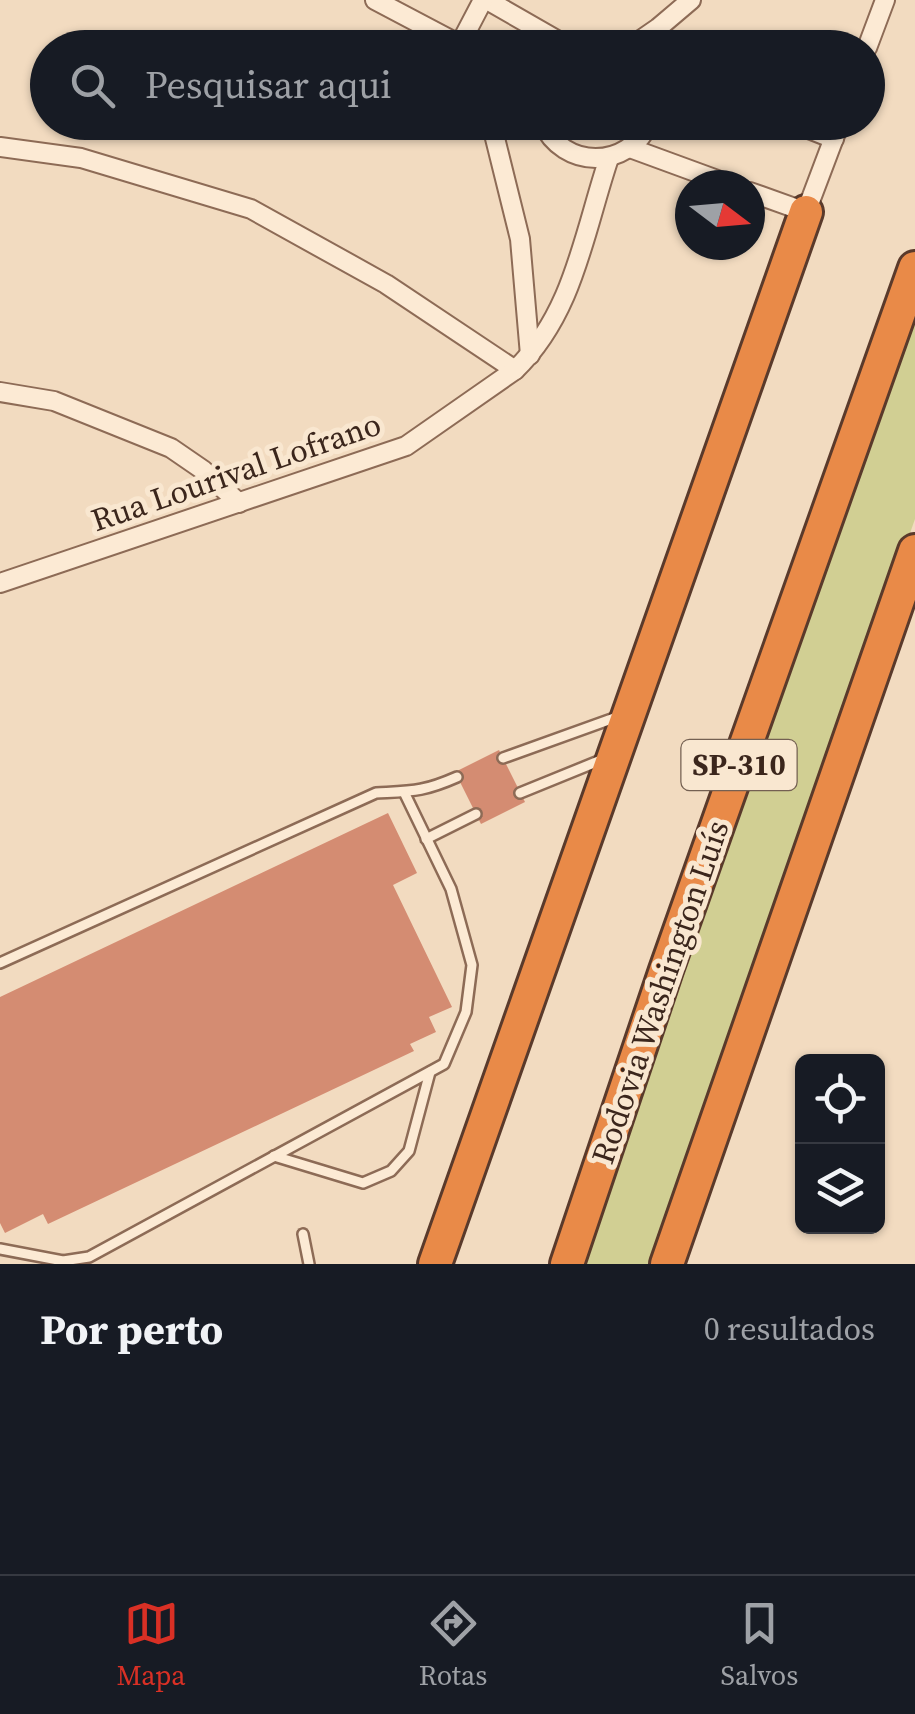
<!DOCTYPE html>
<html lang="pt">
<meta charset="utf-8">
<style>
:root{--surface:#171b24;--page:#20242c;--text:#f1f3f6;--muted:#9ea1a6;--line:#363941;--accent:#d93025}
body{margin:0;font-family:"Source Serif 4",serif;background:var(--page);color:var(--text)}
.controls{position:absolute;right:30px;bottom:30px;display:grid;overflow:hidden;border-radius:15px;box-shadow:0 2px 8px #0004}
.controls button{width:90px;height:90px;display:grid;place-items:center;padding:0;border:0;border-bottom:2px solid var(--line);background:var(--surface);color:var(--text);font:50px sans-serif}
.compass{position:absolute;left:675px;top:170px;width:90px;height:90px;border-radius:50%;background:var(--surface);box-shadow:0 2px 8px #0004;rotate:106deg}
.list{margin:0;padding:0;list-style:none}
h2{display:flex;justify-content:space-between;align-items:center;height:130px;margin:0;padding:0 40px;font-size:42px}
h2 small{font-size:32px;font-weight:400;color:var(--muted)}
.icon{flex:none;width:55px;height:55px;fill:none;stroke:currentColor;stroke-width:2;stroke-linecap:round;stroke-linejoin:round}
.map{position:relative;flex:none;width:915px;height:1264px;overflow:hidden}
.search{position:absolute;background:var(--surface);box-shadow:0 2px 8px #0004;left:30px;right:30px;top:30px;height:110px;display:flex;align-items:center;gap:25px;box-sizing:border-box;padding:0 35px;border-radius:55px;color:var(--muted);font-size:38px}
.sheet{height:310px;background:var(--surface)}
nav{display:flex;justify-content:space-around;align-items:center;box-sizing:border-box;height:140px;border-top:2px solid var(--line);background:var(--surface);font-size:28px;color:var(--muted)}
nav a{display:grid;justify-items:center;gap:5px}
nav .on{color:var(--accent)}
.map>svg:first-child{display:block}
.green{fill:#d1cf93}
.building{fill:#d48c72}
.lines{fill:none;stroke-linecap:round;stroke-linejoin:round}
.lane-casing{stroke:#8d6b56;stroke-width:14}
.street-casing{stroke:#8d6b56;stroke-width:22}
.highway-casing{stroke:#5a3a2b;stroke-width:38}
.lane{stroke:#fcead4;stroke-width:9}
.street{stroke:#fcead4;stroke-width:18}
.highway{stroke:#e98a48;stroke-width:32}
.labels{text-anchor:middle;stroke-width:10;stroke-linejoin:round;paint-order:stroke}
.shield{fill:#f9e7d0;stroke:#746052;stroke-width:2.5}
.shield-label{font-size:30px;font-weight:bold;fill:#3b261c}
.street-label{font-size:32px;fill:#3b261c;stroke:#f9e7d0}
</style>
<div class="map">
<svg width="915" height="1264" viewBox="0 0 915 1264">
<rect width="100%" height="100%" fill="#f2dbc0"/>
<g class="green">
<path d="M562,123H628C609,146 581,145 562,123Z"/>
<path d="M915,309V519L653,1264H581Z"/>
</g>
<g class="building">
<path d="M499,750L525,802L481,824L455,772Z"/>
<path d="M388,813L417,873L393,885L452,1007L429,1017L436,1032L410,1044L414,1051L48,1224L43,1214L5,1233L0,1223V997Z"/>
</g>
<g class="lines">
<defs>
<g id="lane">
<path d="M503,758L617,717"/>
<path d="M520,793L606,758"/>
<path d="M426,839L476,814"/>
<path d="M0,963L376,793C412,791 423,792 457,777"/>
<path d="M274,1156L363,1183L391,1171L409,1151L430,1072"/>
<path d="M303,1234L309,1264"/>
<path d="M0,1249L63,1261L89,1257L444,1064L466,1012L472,965L451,889L405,794"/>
</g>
<g id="street">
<path d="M375,0L466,48"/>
<path d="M487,0L569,47"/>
<path d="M461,48L460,44L483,0"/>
<path d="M568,48C588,40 603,39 623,48"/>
<path d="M629,48L658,28L691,0"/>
<path d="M867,48L885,0"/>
<path d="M491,122L520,239L530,355"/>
<path d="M542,122C563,170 628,170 650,122"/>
<path d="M791,122L834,139"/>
<path d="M0,147L81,158L251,209L386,284L515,370"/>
<path d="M630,148L731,185"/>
<path d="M750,192L806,212L840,122"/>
<path d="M0,392L54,401L171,448L203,470L239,503"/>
<path d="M0,583L406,446L515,370C574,313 584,232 609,158"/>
</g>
<g id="highway">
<path d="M435,1264L806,212"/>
<path d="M567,1264L666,970L915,268"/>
<path d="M667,1264L915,551"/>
</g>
</defs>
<use href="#lane" class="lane-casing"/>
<use href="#street" class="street-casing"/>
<use href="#highway" class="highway-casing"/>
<use href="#lane" class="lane"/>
<use href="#street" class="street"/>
<use href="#highway" class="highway"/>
</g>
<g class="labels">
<rect class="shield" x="681.5" y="740" width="115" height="50" rx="8"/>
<g class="shield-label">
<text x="739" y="775">SP-310</text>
</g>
<g class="street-label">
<text transform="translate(236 472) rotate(-19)" y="11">Rua Lourival Lofrano</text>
<text transform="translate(660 992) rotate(-71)" y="11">Rodovia Washington Luís</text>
</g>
</g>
</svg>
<div class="controls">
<button><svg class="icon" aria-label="locate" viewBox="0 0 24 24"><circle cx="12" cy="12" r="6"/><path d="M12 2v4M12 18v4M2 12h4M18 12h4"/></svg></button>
<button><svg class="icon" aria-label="layers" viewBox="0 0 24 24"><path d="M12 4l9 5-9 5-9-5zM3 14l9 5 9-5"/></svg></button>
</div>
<svg class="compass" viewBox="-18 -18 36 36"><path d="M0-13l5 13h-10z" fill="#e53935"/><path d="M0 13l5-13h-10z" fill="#9ea1a6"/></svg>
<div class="search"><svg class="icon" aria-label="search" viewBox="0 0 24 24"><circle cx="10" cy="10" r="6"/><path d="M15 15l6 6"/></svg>Pesquisar aqui</div>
</div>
<section class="sheet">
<h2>Por perto<small>0 resultados</small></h2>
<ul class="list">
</ul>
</section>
<nav>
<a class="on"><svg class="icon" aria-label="map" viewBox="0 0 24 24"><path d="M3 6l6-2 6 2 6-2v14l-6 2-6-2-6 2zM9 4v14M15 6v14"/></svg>Mapa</a>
<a><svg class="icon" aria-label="directions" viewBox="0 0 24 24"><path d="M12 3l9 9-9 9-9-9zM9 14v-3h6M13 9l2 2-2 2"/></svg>Rotas</a>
<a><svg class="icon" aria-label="saved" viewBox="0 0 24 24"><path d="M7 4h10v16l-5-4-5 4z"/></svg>Salvos</a>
</nav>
